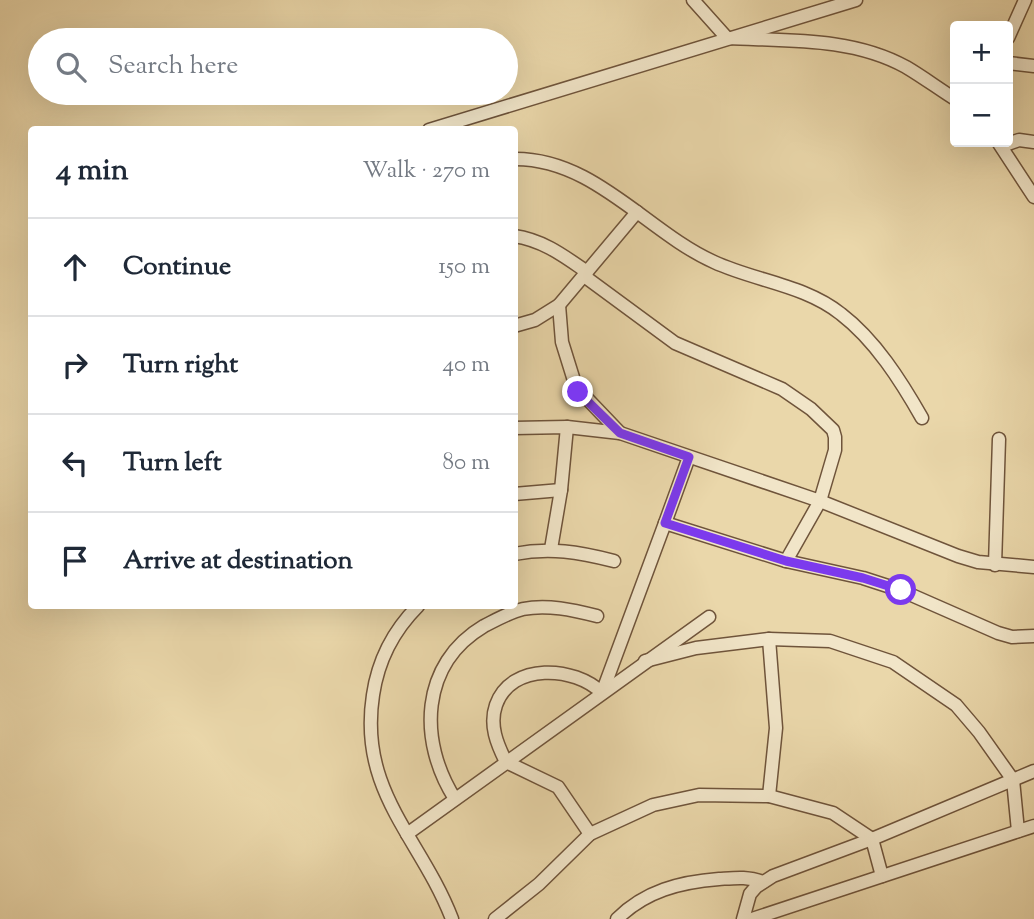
<!DOCTYPE html>
<meta charset="utf-8">
<style>
:root{--surface:#fff;--page:#f2f2f3;--text:#1f2937;--muted:#747a83;--line:#e0e1e3}
body{margin:0;font-family:"Sorts Mill Goudy",serif;background:var(--page);color:var(--text)}
.controls{position:absolute;right:21px;top:21px;display:grid;overflow:hidden;border-radius:7px;box-shadow:0 7px 28px #0002}
.controls button{width:63px;height:63px;display:grid;place-items:center;padding:0;border:0;border-bottom:2px solid var(--line);background:var(--surface);color:var(--text);font:35px sans-serif}
.stop{position:absolute;width:21px;height:21px;margin:-16px;border:5px solid #7c3aed;border-radius:50%;background:#fff}
.stop.end{background:#7c3aed;border-color:#fff;box-shadow:0 2px 7px #0008}
.list{margin:0;padding:0;list-style:none}
h2{display:flex;justify-content:space-between;align-items:center;height:91px;margin:0;padding:0 28px;font-size:30px}
h2 small{font-size:23px;font-weight:400;color:var(--muted)}
.list li{display:grid;grid-template-columns:46px 1fr auto;gap:21px;align-items:center;box-sizing:border-box;height:98px;padding:0 28px;border-top:2px solid var(--line)}
.list b{display:block;font-size:26px;white-space:nowrap}
.list em{font-size:23px;font-style:normal;color:var(--muted)}
.icon{flex:none;width:38px;height:38px;fill:none;stroke:currentColor;stroke-width:2;stroke-linecap:round;stroke-linejoin:round}
.map{position:relative;flex:none;width:1034px;height:919px;overflow:hidden}
.search{position:absolute;background:var(--surface);box-shadow:0 7px 28px #0002;left:28px;top:28px;width:490px;height:77px;display:flex;align-items:center;gap:18px;box-sizing:border-box;padding:0 24px;border-radius:38px;color:var(--muted);font-size:26px}
.panel{position:absolute;background:var(--surface);box-shadow:0 7px 28px #0002;left:28px;top:126px;width:490px;height:483px;border-radius:7px}
.map>svg:first-child{display:block}
.lines{fill:none;stroke-linecap:round;stroke-linejoin:round}
.minor-casing{stroke:#6f543b;stroke-width:15}
.minor{stroke:#f1e5c8;stroke-width:12}
.route{stroke:#7c3aed;stroke-width:9}
</style>
<div class="map">
<svg width="1034" height="919" viewBox="0 0 1034 919">
<rect width="100%" height="100%" fill="#ead7aa"/>
<filter id="stains"><feTurbulence type="fractalNoise" baseFrequency=".00286" numOctaves="4"/><feColorMatrix values="0 0 0 0 .2 0 0 0 0 .09 0 0 0 0 .02 0 0 0 .5 -.17"/></filter>
<radialGradient id="worn" r=".72"><stop offset=".6" stop-color="#630" stop-opacity="0"/><stop offset="1" stop-color="#630" stop-opacity=".3"/></radialGradient>
<g class="lines">
<defs>
<g id="minor">
<path d="M693,0L727,38C787,41 852,37 906,67C923,77 939,89 955,99"/>
<path d="M1008,38L1025,0"/>
<path d="M1008,63L1034,66"/>
<path d="M429,130L856,0"/>
<path d="M998,142L1034,197"/>
<path d="M1002,146L1019,140L1034,142"/>
<path d="M514,159C594,158 647,232 714,262C755,281 805,285 841,314C875,340 901,381 922,418"/>
<path d="M514,236C543,240 564,256 587,272"/>
<path d="M584,276L675,343L782,389L811,409L833,430L835,437V450L820,501L786,561"/>
<path d="M559,305L562,342L576,387L620,433"/>
<path d="M514,326L535,320L559,305L637,212"/>
<path d="M514,428L567,427L620,433L820,501L958,556L978,562L1034,567"/>
<path d="M514,494L561,490"/>
<path d="M665,523L689,457"/>
<path d="M551,549L561,490L567,427"/>
<path d="M514,554C550,547 579,552 614,561"/>
<path d="M995,565L999,439"/>
<path d="M418,606C394,630 378,661 373,695C358,792 421,838 452,919"/>
<path d="M645,661L696,648L769,639L830,641L893,662L956,705L979,732L1013,780L1018,831"/>
<path d="M769,796L776,728L769,639"/>
<path d="M455,799C418,741 420,664 484,626C496,620 510,612 523,609C547,604 573,610 597,616"/>
<path d="M407,834L709,617"/>
<path d="M590,834L558,787L506,762C497,744 489,725 496,705C511,662 575,666 602,693L665,523L786,561L863,578L900,590L998,633L1012,637L1034,636"/>
<path d="M495,919L539,884L590,834L653,805L699,795L769,796L833,813L872,839L882,876"/>
<path d="M617,919C645,891 680,882 719,879C734,878 748,876 763,882"/>
<path d="M743,919L750,894L756,887L773,876L872,839L1034,771"/>
<path d="M752,919L1034,826"/>
</g>
</defs>
<use href="#minor" class="minor-casing"/>
<use href="#minor" class="minor"/>
</g>
<g class="lines">
<path class="route" d="M578,392L620,433L689,457L665,523L786,561L863,578L901,590"/>
</g>
<rect width="100%" height="100%" filter="url(#stains)"/>
<rect width="100%" height="100%" fill="url(#worn)"/>
</svg>
<div class="controls">
<button>+</button>
<button>−</button>
</div>
<div class="stop" style="left:901px;top:590px"></div>
<div class="stop end" style="left:578px;top:392px"></div>
<div class="search"><svg class="icon" aria-label="search" viewBox="0 0 24 24"><circle cx="10" cy="10" r="6"/><path d="M15 15l6 6"/></svg>Search here</div>
<section class="panel">
<h2>4 min<small>Walk · 270 m</small></h2>
<ul class="list">
<li><svg class="icon" aria-label="ahead" viewBox="0 0 24 24"><path d="M12 20V5M6 11l6-6 6 6"/></svg><div><b>Continue</b></div><em>150 m</em></li>
<li><svg class="icon" aria-label="right" viewBox="0 0 24 24"><path d="M7 20v-9h11M14 6l5 5-5 5"/></svg><div><b>Turn right</b></div><em>40 m</em></li>
<li><svg class="icon" aria-label="left" viewBox="0 0 24 24"><path d="M17 20v-9H6M10 6l-5 5 5 5"/></svg><div><b>Turn left</b></div><em>80 m</em></li>
<li><svg class="icon" aria-label="arrive" viewBox="0 0 24 24"><path d="M6 21V4h12l-3 4 3 4H6"/></svg><div><b>Arrive at destination</b></div></li>
</ul>
</section>
</div>
